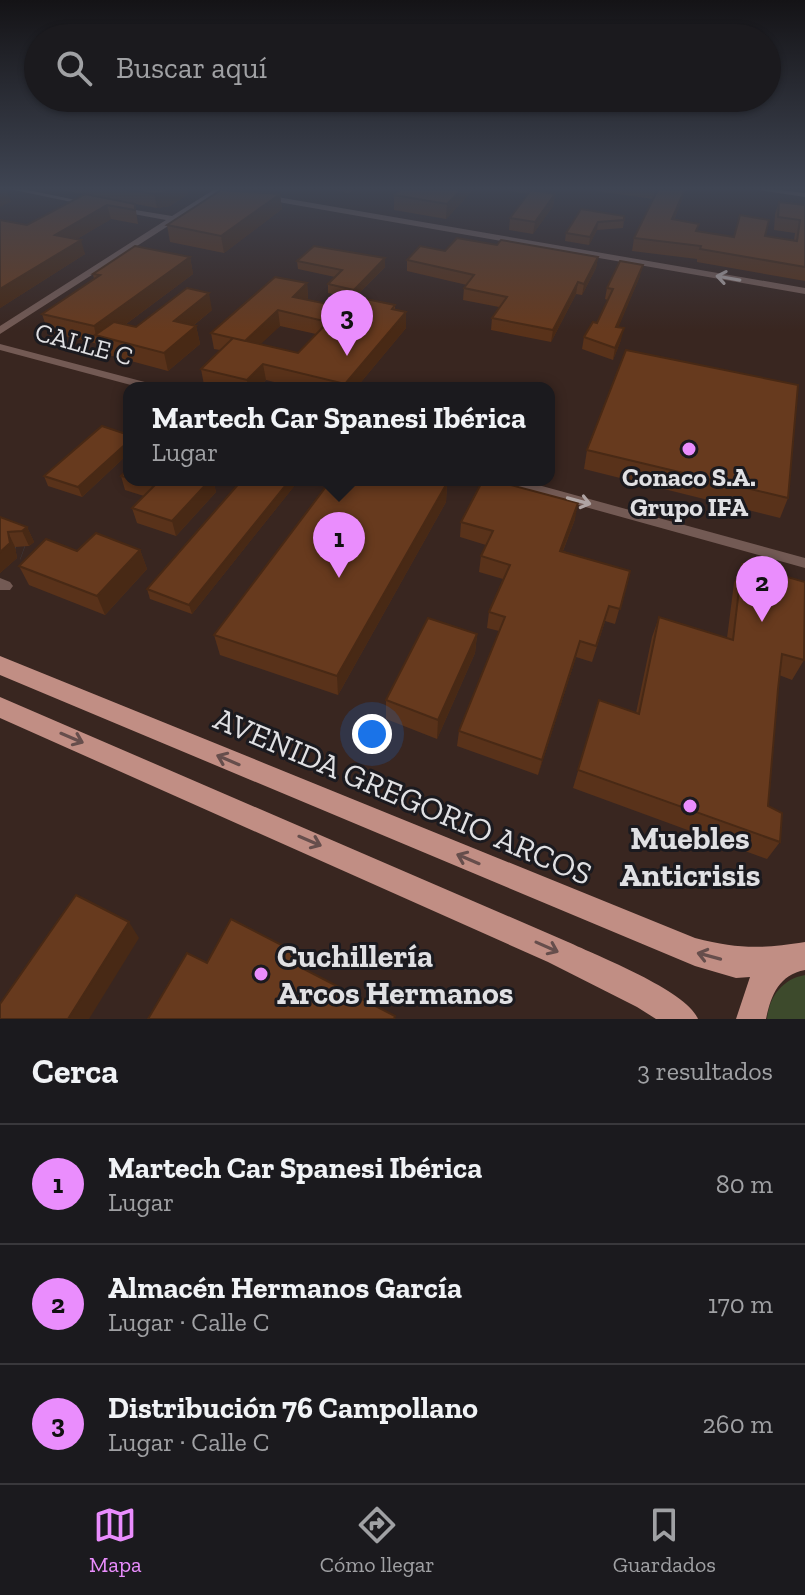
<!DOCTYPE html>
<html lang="es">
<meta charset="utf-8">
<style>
:root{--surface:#1b1a1e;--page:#28272b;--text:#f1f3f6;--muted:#a0a1a4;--line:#39383c;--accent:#ea8dfd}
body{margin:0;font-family:"Zilla Slab",serif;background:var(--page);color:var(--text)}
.you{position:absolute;left:372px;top:734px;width:28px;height:28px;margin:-20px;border:6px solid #fff;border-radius:50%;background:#1a73e8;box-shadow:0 0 0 12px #1a73e833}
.badge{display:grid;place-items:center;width:52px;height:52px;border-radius:50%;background:var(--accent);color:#111;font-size:26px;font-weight:700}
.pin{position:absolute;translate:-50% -66px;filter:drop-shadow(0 2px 4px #0008)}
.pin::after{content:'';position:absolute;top:42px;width:28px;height:24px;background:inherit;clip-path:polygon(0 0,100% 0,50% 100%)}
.popup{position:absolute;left:123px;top:382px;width:432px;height:104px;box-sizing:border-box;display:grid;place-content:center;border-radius:16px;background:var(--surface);filter:drop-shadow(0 2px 6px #0005);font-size:26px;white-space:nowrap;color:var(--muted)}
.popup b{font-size:30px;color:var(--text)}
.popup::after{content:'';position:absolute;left:50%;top:100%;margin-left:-16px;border:16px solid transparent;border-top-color:var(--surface)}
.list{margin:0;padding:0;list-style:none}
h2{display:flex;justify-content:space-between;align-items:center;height:104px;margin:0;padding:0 32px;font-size:34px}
h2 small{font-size:26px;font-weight:400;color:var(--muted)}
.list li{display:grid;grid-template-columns:52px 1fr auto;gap:24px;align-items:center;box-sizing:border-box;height:120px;padding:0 32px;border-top:2px solid var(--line)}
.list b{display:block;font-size:30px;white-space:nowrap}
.list p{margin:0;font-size:26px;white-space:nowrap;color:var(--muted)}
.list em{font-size:26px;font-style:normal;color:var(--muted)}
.icon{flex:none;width:44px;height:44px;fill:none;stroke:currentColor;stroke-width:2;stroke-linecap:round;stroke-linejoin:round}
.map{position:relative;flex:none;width:805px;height:1019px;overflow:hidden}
.search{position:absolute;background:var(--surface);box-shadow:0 2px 6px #0004;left:24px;right:24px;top:24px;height:88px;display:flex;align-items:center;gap:20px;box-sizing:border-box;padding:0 28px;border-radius:44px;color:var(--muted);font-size:30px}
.sheet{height:464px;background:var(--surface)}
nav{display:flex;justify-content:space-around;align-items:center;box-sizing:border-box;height:112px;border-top:2px solid var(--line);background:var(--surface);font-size:22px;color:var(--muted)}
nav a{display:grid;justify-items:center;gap:4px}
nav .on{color:var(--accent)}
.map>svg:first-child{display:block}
.industrial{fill:#392620;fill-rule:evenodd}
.green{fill:#3d4a2c}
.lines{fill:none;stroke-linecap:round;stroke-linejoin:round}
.minor-tunnel{stroke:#403f44;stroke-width:16;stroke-dasharray:16 8;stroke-linecap:butt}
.minor{fill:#735a54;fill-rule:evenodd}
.major{fill:#c18e84;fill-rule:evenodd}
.wall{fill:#59321a;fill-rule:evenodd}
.shaded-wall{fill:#482915}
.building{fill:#673a1e;stroke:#482915;stroke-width:2}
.oneway{stroke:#afa4a3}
.oneway2{stroke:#664e4c}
.poi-dot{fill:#ea8dfd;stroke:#1b1a1f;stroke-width:3}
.labels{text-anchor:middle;stroke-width:6;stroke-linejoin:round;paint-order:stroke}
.street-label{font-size:26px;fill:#e0e0e3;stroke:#1b1a1f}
.poi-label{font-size:26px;font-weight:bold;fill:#e0e0e3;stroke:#1b1a1f}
.near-street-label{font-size:32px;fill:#e0e0e3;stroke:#1b1a1f}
.near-poi-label{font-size:32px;font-weight:bold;fill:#e0e0e3;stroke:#1b1a1f}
</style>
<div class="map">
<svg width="805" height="1019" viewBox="0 0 805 1019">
<rect width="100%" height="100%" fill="#242328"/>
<path class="industrial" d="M0,189H805V1019H0ZM129,388H549V480H129Z"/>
<path class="green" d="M805,975V1019H767C769,997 782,979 805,975Z"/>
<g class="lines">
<path class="minor-tunnel" d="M0,544L23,552"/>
<g class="minor">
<path d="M9,189H23L95,204L91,206Z"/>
<path d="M215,189H231L805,288V294L221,192L0,334V326L166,220L117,211V207L172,216Z"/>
<path d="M753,189H772L805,193V197Z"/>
<path d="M0,344L160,386L162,388H142L0,350Z"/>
<path d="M497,480H520L805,558V568L499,483Z"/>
<path d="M0,578L10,582L13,586L10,590H0Z"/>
</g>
<g class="major">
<path d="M0,656L695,938C739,949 760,949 805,942V970C779,975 771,995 766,1019H736L750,977L736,978L695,966L0,675Z"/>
<path d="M0,697L568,942C598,956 687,991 698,1019H656L637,1007L548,962L0,718Z"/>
</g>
</g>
<g class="wall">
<path d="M54,189H187L188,194L170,206L157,208L135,204L138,224L111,219L77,239L85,254L0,308V220L27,225L85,194Z"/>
<path d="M329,189H354L349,193Z"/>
<path d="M401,189H474L446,219L394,210V195Z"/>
<path d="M509,189H536L534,191L555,194L553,206L533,234L509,230L510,218L528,194L509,191Z"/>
<path d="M596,189H686L674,220L699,224L697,231L734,237L765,236L794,240L795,233L774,230L775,214L779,202L805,205V281L697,262V259L632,251L634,238L653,199L596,191Z"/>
<path d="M280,194L282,209L224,253L170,242L167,225Z"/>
<path d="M581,209L624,220L623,228L597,230L589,245L565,241L566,233Z"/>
<path d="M497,245L598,257L596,268L582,295L576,294L551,342L491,330L492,318L499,307L463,300L464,288L467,285L407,271V260L445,251Z"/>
<path d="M190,257L193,274L126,324L136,327L212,310L194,325L196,326L200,344L168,371L101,353L98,344L48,332L42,314L94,279L93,274Z"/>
<path d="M385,258V267L354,298L328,293V284L335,277L298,269L297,261Z"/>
<path d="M640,276L618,327L621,340L613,360L582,349L584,337L597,323L608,300L605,299L607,288Z"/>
<path d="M307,283L308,299L307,300L342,307L363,303L395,305V310L406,312V328L356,388H298L266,380L258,388H215L204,385L201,369L220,350L214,349L211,333ZM280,326L316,334L298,353L260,344Z"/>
<path d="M129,435V453L82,497L48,486L44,476Z"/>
<path d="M587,450L788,498L780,518L584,469Z"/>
<path d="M129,468V480H213L216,492L176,536L137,523L132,508L144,496L125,490L121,476Z"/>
<path d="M299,480L192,614L150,599L147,589Z"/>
<path d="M447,483L446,502L338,695L220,655L214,635Z"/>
<path d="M0,517L27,527L34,542L29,546L15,547L17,558L0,573Z"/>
<path d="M575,519L563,551L630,571L615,624L605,621L592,662L576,657L538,775L457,746L459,731L499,631L487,628L489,612L503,579L479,572L481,556L486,545L460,537L461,522Z"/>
<path d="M140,550L147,569L105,615L29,585L19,566L77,551Z"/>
<path d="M742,564L804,660L792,680L779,675L768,806L780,842L767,859L573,788L599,700L636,713L652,637L659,617L727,638L734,583Z"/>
<path d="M477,634L475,653L437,739L386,719V700Z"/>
</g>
<g class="shaded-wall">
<path d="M6,189L11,202L0,207V191Z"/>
<path d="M173,189H187L188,194L170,206L157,208L154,194Z"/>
<path d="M462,189H474L446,219L447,204Z"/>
<path d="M685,189H686L685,192L669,232L672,219Z"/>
<path d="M280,194L282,209L224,253L221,236Z"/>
<path d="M555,194L553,206L533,234L535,222Z"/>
<path d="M107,205L111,219L60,249L55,235Z"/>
<path d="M598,222L597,230L589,245L590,237Z"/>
<path d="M81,240L85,254L0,308V289Z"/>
<path d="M190,257L193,274L107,338L96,336L94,326Z"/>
<path d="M598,257L596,268L582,295L584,284Z"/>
<path d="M385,258V267L354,298V290Z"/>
<path d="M643,265L640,276L614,338L616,327Z"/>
<path d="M578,282L576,294L551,342L553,330Z"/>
<path d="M307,283L308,299L294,312L293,297Z"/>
<path d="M209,293L212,310L178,338L174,321Z"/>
<path d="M278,310L280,326L247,357L245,341Z"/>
<path d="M406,312V328L356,388H346L345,384Z"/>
<path d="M196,326L200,344L168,371L164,353Z"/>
<path d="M624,328L621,340L613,360L615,348Z"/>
<path d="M263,364L266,380L258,388H248L247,380Z"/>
<path d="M129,441V453L82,497L78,487Z"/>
<path d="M210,480H213L216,492L176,536L172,521Z"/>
<path d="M290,480H299L192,614L189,605Z"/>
<path d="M447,483L446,502L338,695L337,676Z"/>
<path d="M578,503L575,519L557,566L560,551Z"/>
<path d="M27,527L34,542L29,546L22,531Z"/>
<path d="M8,532L15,547L17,558L0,573V552Z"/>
<path d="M140,550L147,569L105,615L97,596Z"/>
<path d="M477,634L475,653L437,739L438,720Z"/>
<path d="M580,641L576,657L538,775L542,760Z"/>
<path d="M129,922L139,938L89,1019H68Z"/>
</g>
<g class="building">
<path d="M122,189H173L167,192L154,194Z"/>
<path d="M401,189H462L447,204L394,195Z"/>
<path d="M658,189H685L672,219L699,224L696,231L734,237L740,215L769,220L765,236L797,241L800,220L778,217L779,202L805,205V267L700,249L701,246L634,238Z"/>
<path d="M221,190L280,194L221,236L167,225Z"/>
<path d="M531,190L555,194L535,222L510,218Z"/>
<path d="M85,194L135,204V210L107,205L55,235L81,240L0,289V220L27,225Z"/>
<path d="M581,209L624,216V220L598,222L590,237L566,233Z"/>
<path d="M457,238L497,245L501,240L598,257L584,284L578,282L553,330L492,318L507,297L464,288L474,275L407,260L420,246L445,251Z"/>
<path d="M135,246L190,257L94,326L42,314L100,275L93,274Z"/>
<path d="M314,246L385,258L354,290L328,284L342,270L297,261Z"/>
<path d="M620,261L643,265L616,327L624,328L615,348L584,337L593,322L597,323L613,289L607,288Z"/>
<path d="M275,277L307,283L293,297L342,307L349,300L363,303L366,299L395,305L392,309L406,312L345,384L263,364L247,380L201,369L233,338L298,353L328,322L278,310L245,341L211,333Z"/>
<path d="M187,288L209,293L174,321L196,326L164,353L95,335L114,322L136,327Z"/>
<path d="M626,350L798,385L788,498L587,450Z"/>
<path d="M102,426L129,435V441L78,487L44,476Z"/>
<path d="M129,468V478L121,476Z"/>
<path d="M135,480H210L172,521L132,508L154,486Z"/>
<path d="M242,480H290L189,605L147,589Z"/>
<path d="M331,480H437L447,483L337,676L214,635Z"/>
<path d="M483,480H492L578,503L560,551L630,571L620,609L609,606L596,646L580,641L542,760L459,731L505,617L489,612L510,565L481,556L493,531L461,522Z"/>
<path d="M0,517L27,527L22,531L8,532L10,543L0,552Z"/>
<path d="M96,533L140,550L97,596L19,566L46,539L77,551Z"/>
<path d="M742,564L805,582L804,660L782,654L778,689L768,806L782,813L780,842L578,770L599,700L639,714L659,617L733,640Z"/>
<path d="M428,618L477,634L438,720L386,700Z"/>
<path d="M76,895L129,922L68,1019H0V1004Z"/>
<path d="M231,919L301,955L302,968L395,1016L394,1019H148L187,953L207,963Z"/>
</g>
<defs><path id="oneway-shaft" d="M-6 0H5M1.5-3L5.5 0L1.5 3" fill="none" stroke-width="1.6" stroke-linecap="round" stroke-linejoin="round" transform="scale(2)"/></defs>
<g class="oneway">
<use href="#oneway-shaft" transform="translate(728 278) rotate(-170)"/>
<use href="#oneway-shaft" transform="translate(579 501) rotate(15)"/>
</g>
<g class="oneway2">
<use href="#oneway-shaft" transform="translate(72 738) rotate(23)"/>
<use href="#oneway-shaft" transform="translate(228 760) rotate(-157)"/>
<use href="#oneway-shaft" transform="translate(310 841) rotate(23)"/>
<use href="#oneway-shaft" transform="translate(468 859) rotate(-157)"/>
<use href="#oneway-shaft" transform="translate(547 947) rotate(24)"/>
<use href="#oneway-shaft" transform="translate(709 956) rotate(-165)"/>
</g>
<linearGradient id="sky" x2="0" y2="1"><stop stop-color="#141316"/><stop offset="0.57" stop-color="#3f4553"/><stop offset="1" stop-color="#3f4553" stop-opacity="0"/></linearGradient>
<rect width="805" height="331" fill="url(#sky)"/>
<g class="poi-dot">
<circle cx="689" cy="449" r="8"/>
<circle cx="690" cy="806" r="8"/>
<circle cx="261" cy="974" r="8"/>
</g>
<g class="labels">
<g class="street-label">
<text transform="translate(84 344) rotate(15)" y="9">CALLE C</text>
</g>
<g class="poi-label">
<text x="689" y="486">Conaco S.A.<tspan x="689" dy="30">Grupo IFA</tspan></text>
</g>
<g class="near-street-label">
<text transform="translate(403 796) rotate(23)" y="11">AVENIDA GREGORIO ARCOS</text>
</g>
<g class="near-poi-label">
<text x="690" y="849">Muebles<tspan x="690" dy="37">Anticrisis</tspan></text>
<text x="277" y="967" text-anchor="start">Cuchillería<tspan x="277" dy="37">Arcos Hermanos</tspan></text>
</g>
</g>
</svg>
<div class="you"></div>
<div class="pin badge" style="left:339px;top:578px">1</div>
<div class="popup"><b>Martech Car Spanesi Ibérica</b>Lugar</div>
<div class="pin badge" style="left:762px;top:622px">2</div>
<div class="pin badge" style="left:347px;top:356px">3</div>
<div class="search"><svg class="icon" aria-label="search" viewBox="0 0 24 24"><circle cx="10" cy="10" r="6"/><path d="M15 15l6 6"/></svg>Buscar aquí</div>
</div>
<section class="sheet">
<h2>Cerca<small>3 resultados</small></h2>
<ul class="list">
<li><span class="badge">1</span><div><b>Martech Car Spanesi Ibérica</b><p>Lugar</p></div><em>80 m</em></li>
<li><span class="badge">2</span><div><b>Almacén Hermanos García</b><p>Lugar · Calle C</p></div><em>170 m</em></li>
<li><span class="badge">3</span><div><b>Distribución 76 Campollano</b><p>Lugar · Calle C</p></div><em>260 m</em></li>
</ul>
</section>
<nav>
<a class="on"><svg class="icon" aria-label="map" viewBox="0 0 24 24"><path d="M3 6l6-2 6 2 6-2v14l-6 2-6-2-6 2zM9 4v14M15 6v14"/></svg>Mapa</a>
<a><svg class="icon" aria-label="directions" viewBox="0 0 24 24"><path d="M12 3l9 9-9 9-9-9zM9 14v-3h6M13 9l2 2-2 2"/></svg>Cómo llegar</a>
<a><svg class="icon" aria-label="saved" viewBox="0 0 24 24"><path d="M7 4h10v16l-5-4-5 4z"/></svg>Guardados</a>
</nav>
